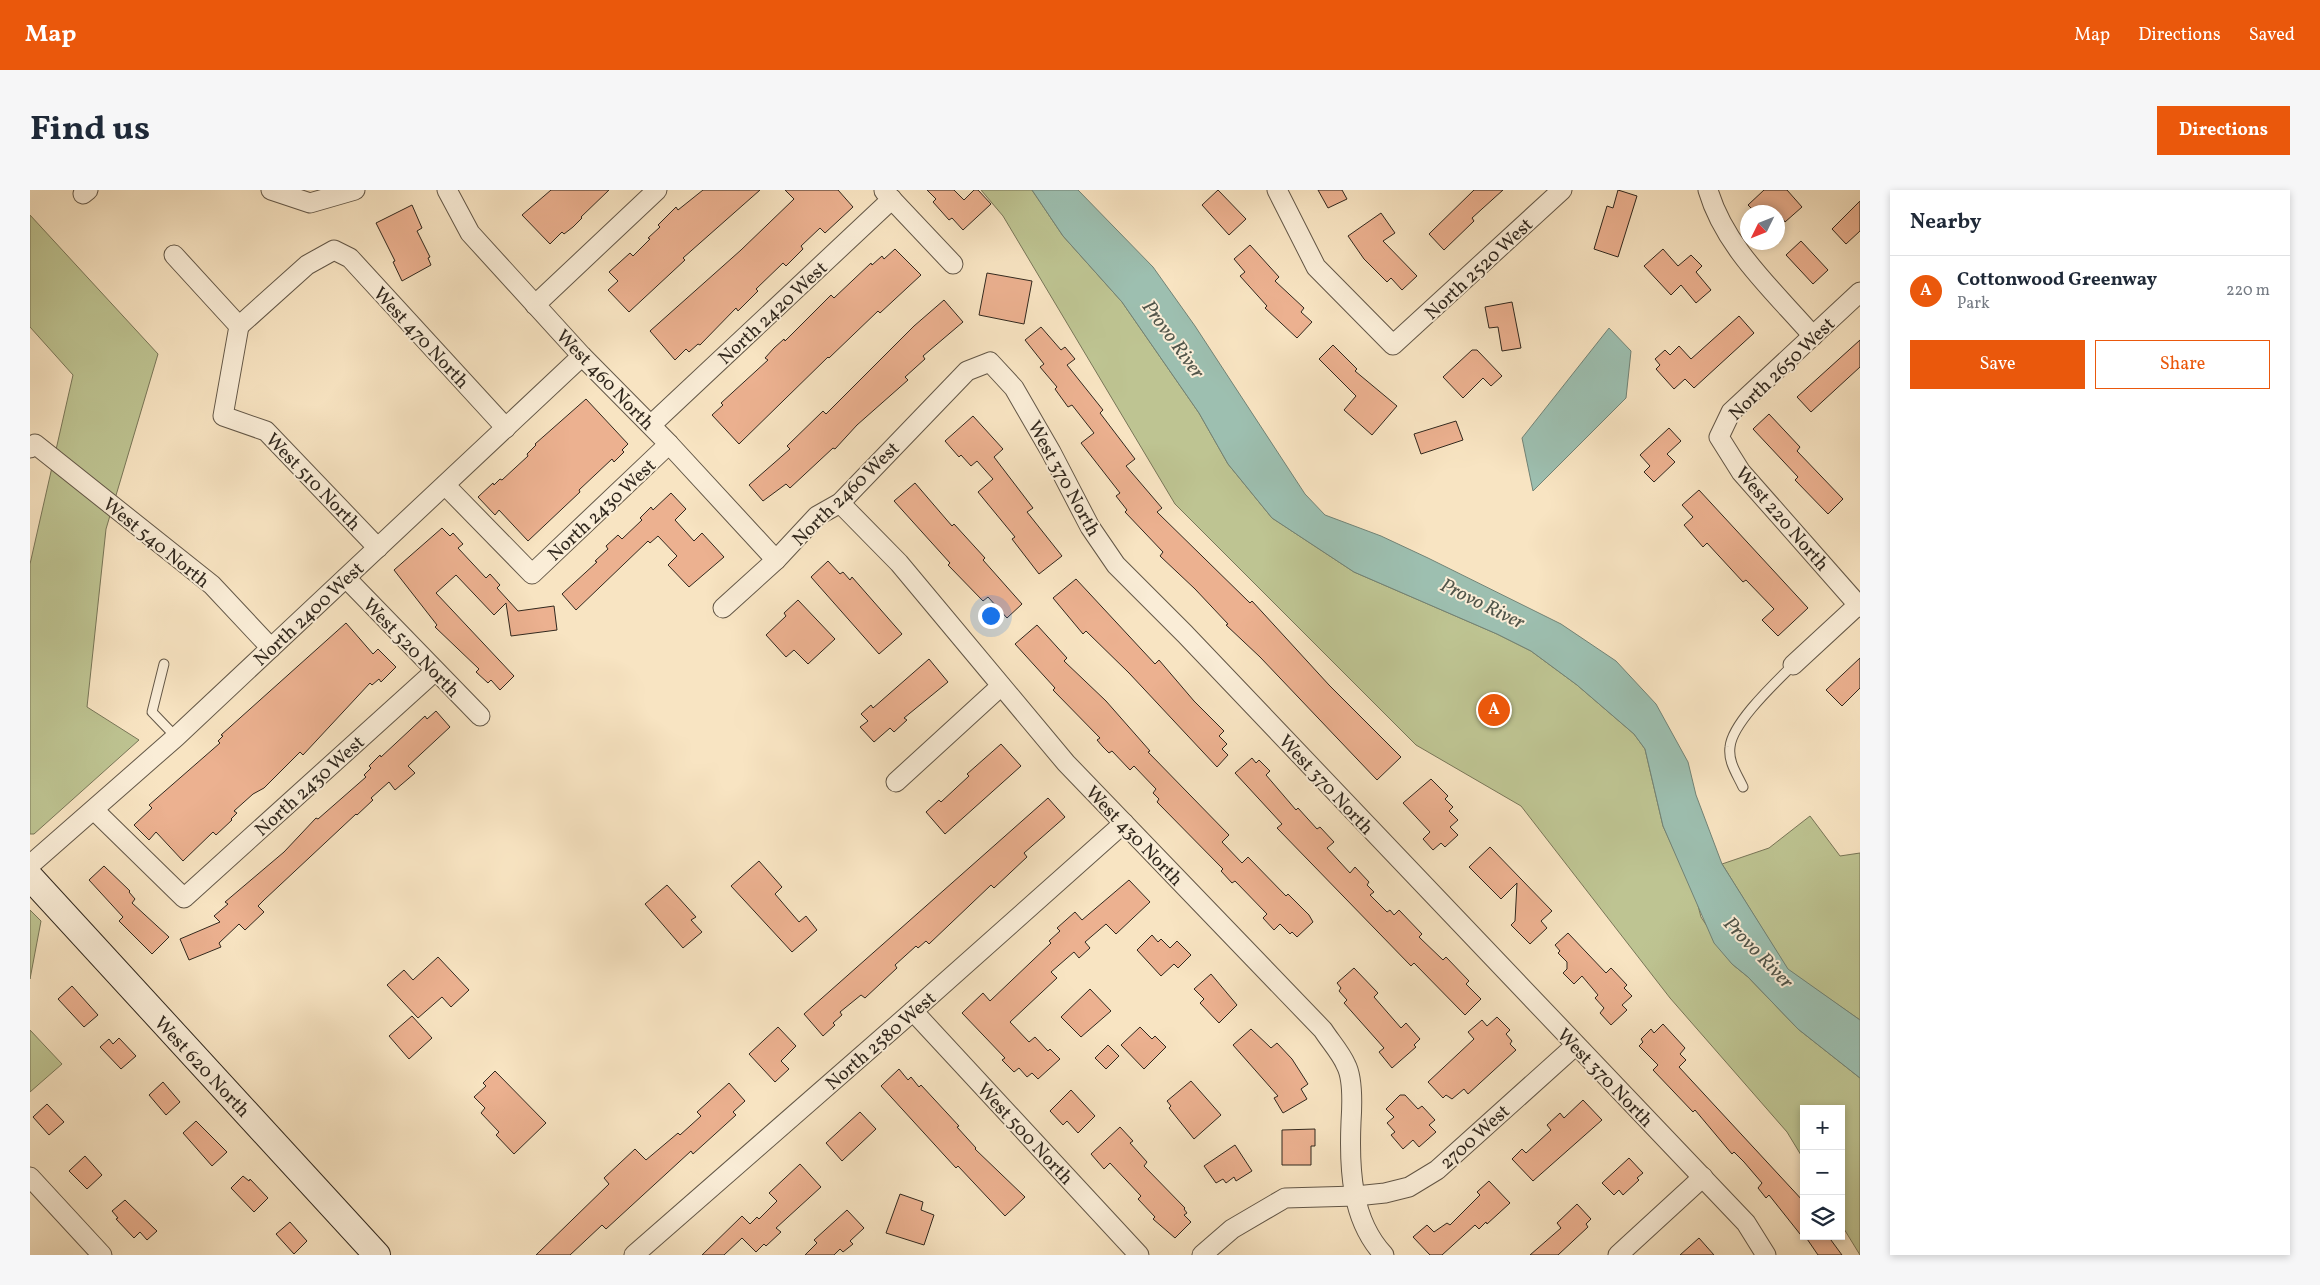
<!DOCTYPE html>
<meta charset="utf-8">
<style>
:root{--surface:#fff;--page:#f6f6f7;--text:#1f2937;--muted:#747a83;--line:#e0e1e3;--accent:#ea580c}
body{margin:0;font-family:Vollkorn,serif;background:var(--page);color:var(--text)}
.controls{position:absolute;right:15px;bottom:15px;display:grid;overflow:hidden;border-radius:0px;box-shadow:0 2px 8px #0003}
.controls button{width:45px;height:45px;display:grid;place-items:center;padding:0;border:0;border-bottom:1px solid var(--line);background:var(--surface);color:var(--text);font:25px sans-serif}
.compass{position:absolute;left:1710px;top:15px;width:45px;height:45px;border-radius:50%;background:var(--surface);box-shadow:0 2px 8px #0003;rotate:227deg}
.you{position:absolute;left:960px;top:425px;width:18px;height:18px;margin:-12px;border:4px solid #fff;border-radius:50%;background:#1a73e8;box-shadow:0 0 0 8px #1a73e833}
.badge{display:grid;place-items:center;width:32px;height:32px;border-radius:50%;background:var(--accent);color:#fff;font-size:16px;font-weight:700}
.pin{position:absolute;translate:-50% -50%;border:2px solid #fff;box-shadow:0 1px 5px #0006}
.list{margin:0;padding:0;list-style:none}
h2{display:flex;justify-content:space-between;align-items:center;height:65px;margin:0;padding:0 20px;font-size:21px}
h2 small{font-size:16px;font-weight:400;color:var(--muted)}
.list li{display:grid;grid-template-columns:32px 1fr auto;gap:15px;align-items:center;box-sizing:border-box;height:70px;padding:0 20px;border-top:1px solid var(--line)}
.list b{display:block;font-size:19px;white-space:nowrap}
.list p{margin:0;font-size:16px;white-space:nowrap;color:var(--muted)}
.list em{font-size:16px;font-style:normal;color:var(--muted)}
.actions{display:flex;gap:10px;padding:15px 20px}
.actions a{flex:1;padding:11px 0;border:1px solid var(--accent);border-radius:0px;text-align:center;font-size:18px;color:var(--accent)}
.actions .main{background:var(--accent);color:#fff}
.icon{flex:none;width:28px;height:28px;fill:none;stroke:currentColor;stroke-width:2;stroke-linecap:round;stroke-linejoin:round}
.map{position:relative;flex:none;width:1830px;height:1065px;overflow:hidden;border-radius:0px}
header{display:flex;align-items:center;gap:30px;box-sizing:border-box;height:70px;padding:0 25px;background:var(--accent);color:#fff}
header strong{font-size:24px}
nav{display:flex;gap:28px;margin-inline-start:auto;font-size:18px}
.intro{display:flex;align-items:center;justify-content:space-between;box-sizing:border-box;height:120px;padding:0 30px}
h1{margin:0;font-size:35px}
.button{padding:12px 22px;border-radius:0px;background:var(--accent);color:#fff;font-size:18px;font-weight:700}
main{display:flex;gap:30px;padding:0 30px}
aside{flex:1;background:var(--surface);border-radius:0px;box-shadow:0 2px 8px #0003}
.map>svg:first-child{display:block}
.green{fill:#bec492;stroke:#787658}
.water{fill:#9dbfb0;stroke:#728376}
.building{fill:#ecb190;stroke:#31281e}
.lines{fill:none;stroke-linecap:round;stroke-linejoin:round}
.lane-casing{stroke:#635747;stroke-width:11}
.street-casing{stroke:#635747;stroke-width:21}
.secondary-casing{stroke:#31281e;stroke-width:28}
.lane{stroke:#faedd7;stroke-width:9}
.street{stroke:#faedd7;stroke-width:19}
.secondary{stroke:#faedd7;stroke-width:26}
.labels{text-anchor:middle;stroke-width:4;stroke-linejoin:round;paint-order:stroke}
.street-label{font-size:19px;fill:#31281e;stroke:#faedd7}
.water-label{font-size:20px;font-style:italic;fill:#51554a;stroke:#faedd7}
</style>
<header>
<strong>Map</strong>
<nav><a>Map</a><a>Directions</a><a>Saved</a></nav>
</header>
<div class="intro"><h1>Find us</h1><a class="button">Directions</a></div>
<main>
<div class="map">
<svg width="1830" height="1065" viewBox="0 0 1830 1065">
<rect width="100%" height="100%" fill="#f8e4c2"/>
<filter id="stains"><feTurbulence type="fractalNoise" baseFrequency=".004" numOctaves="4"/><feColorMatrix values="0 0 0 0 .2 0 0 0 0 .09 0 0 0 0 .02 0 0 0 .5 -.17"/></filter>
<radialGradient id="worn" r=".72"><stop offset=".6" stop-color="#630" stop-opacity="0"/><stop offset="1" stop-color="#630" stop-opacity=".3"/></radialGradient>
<g class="green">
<path d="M951,0H1002L1033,46L1092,112L1169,223L1198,274L1242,328L1324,382L1467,444L1501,461L1547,495L1604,544L1615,559L1633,636L1666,708L1671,727L1702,774L1718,787L1768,839L1830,888V1065L1811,1034V919H1774V970L1757,942L1640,808L1491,616L1386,555L1145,314L973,26Z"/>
<path d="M0,25L128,164L76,339L57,517L109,550L4,644H0V374L43,185L0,137Z"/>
<path d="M1780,626L1810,666L1830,663V830L1758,780L1692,674L1739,658Z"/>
<path d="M0,720L11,731L0,789Z"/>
<path d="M0,840L32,874L0,902Z"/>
</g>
<g class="water">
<path d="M1002,0H1048L1123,77L1165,136L1275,304L1295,325L1351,346L1398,368L1531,434L1586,471L1626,514L1658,572L1666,605L1692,674L1758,779L1830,830V888L1768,839L1718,787L1702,774L1684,753L1633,636L1615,559L1604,544L1547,495L1501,461L1467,444L1324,382L1242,328L1198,274L1169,223L1092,112L1033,46Z"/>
<path d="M1579,138L1601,161L1596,208L1503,301L1492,248Z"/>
</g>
<g class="building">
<path d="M521,0H579L551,27L552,28L543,37L534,44L532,42L520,54L492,25Z"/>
<path d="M673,0H730L653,68L655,70L599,122L578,100L588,91L579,82L600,63L603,66L620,49L618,48L630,37L628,35L646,17L648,20Z"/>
<path d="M755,0H808L823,17L795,43L790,38L771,56L773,59L756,76L753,73L726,99L728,101L708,121L706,118L670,155L668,154L659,162L656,159L645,170L620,141L711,60L764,9Z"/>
<path d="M897,0H924L934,10L944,0H948L961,14L933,40L922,28L919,30L903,12L906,9Z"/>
<path d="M1188,0L1216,29L1199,45L1172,15Z"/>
<path d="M1288,0H1312L1317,9L1298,18Z"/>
<path d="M1444,0H1473L1442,28L1444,31L1414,60L1399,44Z"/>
<path d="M1588,0L1607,6L1588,67L1564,59L1577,16L1583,18Z"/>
<path d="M1734,0H1757L1772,17L1755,32L1748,22H1725L1718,15Z"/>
<path d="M1830,11V41L1816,54L1802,39Z"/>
<path d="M382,15L392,38L387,41L400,67L398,68L401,75L372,91L363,72L365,71L346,33Z"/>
<path d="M1351,23L1365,43L1353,51L1387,86L1372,100L1361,88L1357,92L1334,69L1318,46Z"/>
<path d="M1771,51L1798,80L1783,94L1756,65Z"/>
<path d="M1220,55L1249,87L1245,91L1274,118L1271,122L1282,132L1267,148L1235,118L1237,116L1210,86L1215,82L1204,69Z"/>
<path d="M865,59L891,85L850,123L848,121L799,168L798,167L709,254L682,225L693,215L691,213L738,170L735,168L744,158L754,149L755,151L801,105L804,108L841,73L842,75L852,66L854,69Z"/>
<path d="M1633,59L1648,76L1661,65L1672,76L1666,82L1681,100L1666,113L1651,95L1641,105L1614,76Z"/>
<path d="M957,83L1002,91L994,134L949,125Z"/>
<path d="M914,110L933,132L893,166L895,169L875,187L878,190L827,235L805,259L803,258L760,298L756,294L733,311L719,295L760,259L757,256L793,221L796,224L884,136Z"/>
<path d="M1482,112L1491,158L1472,161L1468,137L1459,138L1455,117Z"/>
<path d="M1709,126L1724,143L1664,198L1655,189L1644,199L1626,179L1630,175L1625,169L1635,160L1640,165L1649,156L1661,169Z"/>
<path d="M1011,137L1031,160L1035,157L1045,169L1037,175L1073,220L1070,223L1105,269L1096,276L1132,318L1127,322L1220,413L1222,411L1299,495L1371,567L1347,590L1230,467L1196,435L1198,434L1165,399L1130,366L1133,362L1095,322L1097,320L1086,306L1090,303L1051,253L1064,243L1042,215L1038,217L1025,199L1027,197L1010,177L1014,174L995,150Z"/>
<path d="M1830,150V177L1781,222L1767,207Z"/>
<path d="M1303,155L1327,179L1325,181L1367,216L1342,245L1314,220L1326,206L1289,169Z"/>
<path d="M1442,160H1447L1472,186L1461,196L1453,188L1433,208L1413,187Z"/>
<path d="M556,209L598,254L592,260L594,262L584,272L582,269L549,300L550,302L498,351L469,320L465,325L448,307L463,293L464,295L470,289L472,290L498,266L497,264L506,255L505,254Z"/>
<path d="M1739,224L1770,257L1767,261L1813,309L1798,324L1765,290L1768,287L1723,239Z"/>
<path d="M943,226L973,259L964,267L1003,318L997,322L1032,366L1009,384L982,349L985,347L948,302L963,289L947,271L941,276L931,265L929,267L915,251Z"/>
<path d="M1426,231L1433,250L1391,264L1384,244Z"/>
<path d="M1639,238L1651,251L1637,264L1645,272L1624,292L1614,282L1620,276L1610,265Z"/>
<path d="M885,293L922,336L924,334L955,368L953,370L992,414L977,428L958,407L953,411L918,375L920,373L864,311Z"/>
<path d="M1669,300L1778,418L1748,446L1732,430L1744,419L1716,390L1713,392L1677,353L1673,357L1654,335L1663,327L1652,315Z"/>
<path d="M641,303L656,319L645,330L664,351L672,343L694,367L659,397L638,375L647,366L628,346L620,353L618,351L546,420L532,404L567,372L565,371L578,359L576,356L588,345L592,349L612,330L610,328L621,317L623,320Z"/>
<path d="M412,338L420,346L423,343L433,354L428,358L456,388L460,384L470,395L467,398L488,421L524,416L527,440L481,446L476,413L464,425L426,385L406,403L484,486L470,500L461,490L458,493L446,482L449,479L405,437L407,435L364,380Z"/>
<path d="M798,371L810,384L813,382L820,390L822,387L872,444L849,464L781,387Z"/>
<path d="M1046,389L1125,474L1129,470L1164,511L1194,541L1189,546L1197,554L1192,559L1198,565L1187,577L1099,483L1056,441L1053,444L1023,408Z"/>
<path d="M768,410L805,449L778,474L764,460L756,467L736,445L756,426L754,423Z"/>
<path d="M316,433L343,464L348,459L366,477L351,492L349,489L342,495L340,493L273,565L270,562L234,598L223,604L204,621L207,623L201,629L202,630L186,645L183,642L153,671L126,642L119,650L104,635L122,618L119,615L190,553L188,551L193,546L191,545Z"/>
<path d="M1007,435L1037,468L1034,471L1076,511L1120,561L1118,562L1199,645L1192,652L1212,673L1218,667L1256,706L1258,704L1279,725L1283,732L1267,747L1262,742L1260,744L1250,734L1244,740L1233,728L1237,724L1205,691L1202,693L1191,681L1193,679L1127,612L1129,609L1123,603L1126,599L1104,576L1100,580L1082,561L1079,563L1073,557L1067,550L1070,548L1023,500L1025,498L985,454Z"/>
<path d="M1830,468V498L1812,516L1796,500Z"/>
<path d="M899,469L918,492L874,528L877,530L864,542L860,538L844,552L830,537L838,531L831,524L841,515L843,518Z"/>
<path d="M406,521L420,537L378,576L385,583L365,600L359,592L341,608L343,610L327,625L326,624L234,710L228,716L234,722L215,740L209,734L189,753L191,757L159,770L150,749L190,732L184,726L198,714L195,712L254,662L286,628L288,629L336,587L334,585L341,578L339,576L350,565L351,567L395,526L397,529Z"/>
<path d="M971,554L991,576L915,644L896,622L909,610L911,612L939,586L937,584Z"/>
<path d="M1222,568L1226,573L1229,570L1240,581L1236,585L1266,620L1268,618L1287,639L1290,637L1304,652L1297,658L1320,683L1325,677L1339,692L1337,695L1344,702L1340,705L1357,722L1360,720L1364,725L1369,720L1392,744L1389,747L1413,770L1416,767L1439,791L1436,794L1451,809L1435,825L1384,773L1381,776L1247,638L1252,634L1205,583Z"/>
<path d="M1401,589L1418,606L1415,609L1423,617L1419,621L1428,630L1420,637L1428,645L1415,657L1411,653L1403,660L1393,649L1400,642L1373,613Z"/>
<path d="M1018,608L1035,627L994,663L997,667L964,698L961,695L899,754L896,751L888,758L886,756L865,775L867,778L835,808L831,805L810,822L812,825L803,833L805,835L793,846L774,824Z"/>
<path d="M1460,657L1522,721L1511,731L1517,738L1500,754L1481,735L1485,731L1487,693L1471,709L1439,677Z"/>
<path d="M729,671L752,697L745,704L769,732L776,726L787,740L762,762L701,696Z"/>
<path d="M74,676L100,701L99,702L105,709L102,713L139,747L122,764L89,731L93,727L59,690Z"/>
<path d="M1099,690L1120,712L1086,744L1076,734L1055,752L1060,758L1049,768L1044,762L1021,782L1027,788L980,832L999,852L1005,847L1018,861L1020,859L1030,869L1008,889L1002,883L997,887L989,878L984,882L972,870L975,868L932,823L953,803L960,811L1021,753L1019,751L1030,741L1027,738L1045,722L1052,730Z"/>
<path d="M637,695L666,727L661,730L672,742L653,758L615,714Z"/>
<path d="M1538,743L1576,783L1581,778L1597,795L1594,798L1602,806L1592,815L1597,820L1581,835L1570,823L1574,818L1565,808L1568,805L1552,786L1544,794L1533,783L1537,779V772L1528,763L1530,761L1525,755Z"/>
<path d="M1122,745L1128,752L1131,749L1140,758L1147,751L1161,765L1148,778L1144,774L1131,786L1107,760Z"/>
<path d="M408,767L439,800L421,817L412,807L388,828L357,795L374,780L383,790Z"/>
<path d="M1324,778L1348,803L1344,807L1371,838L1376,833L1390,849L1384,855L1386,857L1362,878L1349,862L1354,858L1314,813L1317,810L1309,801L1311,798L1307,793Z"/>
<path d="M1181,784L1207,815L1189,833L1170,813L1174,809L1164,799Z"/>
<path d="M42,796L68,825L54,837L28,809Z"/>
<path d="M1060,799L1081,821L1051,847L1031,827Z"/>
<path d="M382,826L402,848L379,869L359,846Z"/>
<path d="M1467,827L1480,840L1476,844L1482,851L1480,854L1486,860L1438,904L1434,899L1422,909L1416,905L1413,908L1398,892L1444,849L1438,842L1452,830L1457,836Z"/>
<path d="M1633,834L1655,858L1650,864L1656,870L1649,877L1774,1012V1049L1739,1005L1736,1008L1728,998L1732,993L1714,972L1704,962L1702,964L1665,920L1663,922L1623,880L1628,875L1609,856L1613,852L1611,849L1621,839L1624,843Z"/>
<path d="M748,837L766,856L751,871L759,879L745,892L719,864Z"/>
<path d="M1110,837L1122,849L1125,846L1136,857L1114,879L1091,855Z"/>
<path d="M1221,839L1241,858L1247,853L1262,869L1278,894L1271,899L1277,909L1253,923L1244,908L1248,906L1203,855Z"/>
<path d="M89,848L106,866L91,879L70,857L79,849L83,854Z"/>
<path d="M1078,855L1089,866L1076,879L1065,868Z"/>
<path d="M869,879L878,890L881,887L889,897L891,895L929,936L927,937L946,958L945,959L995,1007L975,1026L928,976L926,978L851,896Z"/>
<path d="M465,881L516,933L484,964L466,945L469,942L451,923L455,918L444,907L456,896L453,893Z"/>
<path d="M1161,891L1191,925L1164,949L1139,918L1141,916L1137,911Z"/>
<path d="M133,892L150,912L136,925L119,905Z"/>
<path d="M699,893L715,911L703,922L706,925L663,964L661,961L576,1039L572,1035L540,1065H506L579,994L574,988L605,959L616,970L648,943L650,945L671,926L667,922Z"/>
<path d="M1041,900L1065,926L1048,943L1037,931L1033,935L1020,921Z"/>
<path d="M1370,905H1375L1388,919L1392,916L1405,930L1399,935L1406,942L1389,957L1383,950L1373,959L1361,945L1365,942L1357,933L1364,927L1356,919Z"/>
<path d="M1553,910L1572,930L1503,991L1482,969L1492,959L1496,963L1521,940L1517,935L1530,923L1534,928Z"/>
<path d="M17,914L34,932L19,945L3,927Z"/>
<path d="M830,922L846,939L812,971L796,953Z"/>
<path d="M166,931L197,962L182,976L153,943Z"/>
<path d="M1090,937L1103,951L1100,953L1117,972L1114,976L1155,1018L1154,1019L1157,1023L1154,1025L1161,1032L1145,1048L1123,1029L1125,1027L1108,1009L1111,1006L1080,973L1074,979L1061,964Z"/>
<path d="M1285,939V956H1281V975H1252V940Z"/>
<path d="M1205,955L1222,981L1206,991L1204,987L1196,993L1193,989L1186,993L1174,976Z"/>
<path d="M55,966L72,985L57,999L39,981Z"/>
<path d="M1599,968L1613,983L1607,988L1609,990L1593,1005L1589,1000L1584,1005L1572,993Z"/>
<path d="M770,974L791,997L746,1038L751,1042L736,1056L734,1054L726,1062L712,1048L694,1065H672L712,1026L720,1034L727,1027L729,1029L747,1011L739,1003Z"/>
<path d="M213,986L219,991L220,989L238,1008L224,1022L201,998Z"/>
<path d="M1459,991L1480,1013L1457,1034L1456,1032L1449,1039L1445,1035L1412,1065H1400L1383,1047L1397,1035L1404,1042L1417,1033L1420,1035L1450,1005L1447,1002Z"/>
<path d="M870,1004L893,1012L891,1020L904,1025L894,1055L856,1043Z"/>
<path d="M95,1010L127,1041L117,1050L110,1042L104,1048L86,1029L88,1028L82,1021Z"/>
<path d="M1547,1014L1561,1029L1556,1034L1558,1037L1528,1065H1500L1531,1038L1527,1033Z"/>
<path d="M817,1020L834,1038L820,1051L823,1054L813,1062L810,1059L804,1065H775L787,1053L784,1050Z"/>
<path d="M260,1032L277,1051L264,1064L246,1044Z"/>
<path d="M1775,1046H1798L1812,1065H1788Z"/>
<path d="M1669,1048L1684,1065H1650Z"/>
</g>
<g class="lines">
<defs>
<g id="lane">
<path d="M134,474L122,522L146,547"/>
<path d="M1713,597C1707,584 1698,572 1700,557C1702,533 1746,492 1763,475"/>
</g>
<g id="street">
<path d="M241,0L280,13L325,0"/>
<path d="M417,0L440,43L552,166L639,254L746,370"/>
<path d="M1247,0L1286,77L1363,155L1532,0"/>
<path d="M1678,0C1695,58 1744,101 1783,146"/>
<path d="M854,1L923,74"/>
<path d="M53,4L58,0"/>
<path d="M144,65L209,136L193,226L236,241L348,358"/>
<path d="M1830,102L1701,222L1689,247L1711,282L1830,417"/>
<path d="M505,115L627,0"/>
<path d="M209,136L277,75L304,60L320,68L476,238"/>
<path d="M621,235L862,9"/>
<path d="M0,258L5,254L182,395L241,458"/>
<path d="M415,295L502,384L639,254"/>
<path d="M810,313L869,373L1036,573L1293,840C1300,851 1311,863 1316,875C1323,888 1322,917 1321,932C1319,978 1321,1030 1354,1065"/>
<path d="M316,388L450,526"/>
<path d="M693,418L746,370L787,326L810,313L937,181L960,172L984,198L1021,262L1060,337L1086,375L1155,444L1716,1033L1736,1065"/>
<path d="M1763,475L1828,415"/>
<path d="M866,592L971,496"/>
<path d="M64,620L154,708L404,482"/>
<path d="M0,675L146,547L552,166"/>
<path d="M883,821L1109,1065"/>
<path d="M0,987L72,1065"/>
<path d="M604,1065L883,821L1094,633"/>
<path d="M1172,1065L1202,1039L1255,1008L1326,1006L1355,1003L1379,997L1407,980L1546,855"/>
<path d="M1588,1065L1673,987"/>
</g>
<path id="secondary" d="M0,687L347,1065"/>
</defs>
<use href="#lane" class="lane-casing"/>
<use href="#street" class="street-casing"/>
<use href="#secondary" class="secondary-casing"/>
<use href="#lane" class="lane"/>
<use href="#street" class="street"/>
<use href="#secondary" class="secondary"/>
</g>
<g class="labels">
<g class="street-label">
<text transform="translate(1448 78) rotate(-43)" y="7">North 2520 West</text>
<text transform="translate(742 122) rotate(-43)" y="7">North 2420 West</text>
<text transform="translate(392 147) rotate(47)" y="7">West 470 North</text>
<text transform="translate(1751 178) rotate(-44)" y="7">North 2650 West</text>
<text transform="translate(576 189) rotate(46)" y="7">West 460 North</text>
<text transform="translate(1035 288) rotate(61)" y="7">West 370 North</text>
<text transform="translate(284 291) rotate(46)" y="7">West 510 North</text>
<text transform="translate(815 303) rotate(-44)" y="7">North 2460 West</text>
<text transform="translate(571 319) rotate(-43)" y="7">North 2430 West</text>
<text transform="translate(1753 328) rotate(49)" y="7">West 220 North</text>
<text transform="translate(127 352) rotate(39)" y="7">West 540 North</text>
<text transform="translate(278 423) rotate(-43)" y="7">North 2400 West</text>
<text transform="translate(382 457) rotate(46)" y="7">West 520 North</text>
<text transform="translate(1297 594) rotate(47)" y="7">West 370 North</text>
<text transform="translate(279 595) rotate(-42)" y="7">North 2430 West</text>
<text transform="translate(1105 645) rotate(46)" y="7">West 430 North</text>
<text transform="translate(850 850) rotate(-41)" y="7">North 2580 West</text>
<text transform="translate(173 876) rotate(47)" y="7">West 620 North</text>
<text transform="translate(1576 887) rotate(46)" y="7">West 370 North</text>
<text transform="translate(996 943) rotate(47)" y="7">West 500 North</text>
<text transform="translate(1444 946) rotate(-42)" y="7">2700 West</text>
</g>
<g class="water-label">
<text transform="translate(1144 149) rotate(54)" y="7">Provo River</text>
<text transform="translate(1453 413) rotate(26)" y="7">Provo River</text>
<text transform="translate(1729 762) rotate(46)" y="7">Provo River</text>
</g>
</g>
<rect width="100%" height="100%" filter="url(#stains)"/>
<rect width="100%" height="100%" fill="url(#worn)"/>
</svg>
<div class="controls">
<button>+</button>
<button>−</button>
<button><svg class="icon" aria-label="layers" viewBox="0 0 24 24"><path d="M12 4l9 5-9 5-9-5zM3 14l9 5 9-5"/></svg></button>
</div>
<svg class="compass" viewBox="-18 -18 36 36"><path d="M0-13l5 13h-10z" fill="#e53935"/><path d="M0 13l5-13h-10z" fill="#747a83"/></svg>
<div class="you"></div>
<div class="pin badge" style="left:1464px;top:520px">A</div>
</div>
<aside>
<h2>Nearby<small></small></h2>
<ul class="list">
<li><span class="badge">A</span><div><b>Cottonwood Greenway</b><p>Park</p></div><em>220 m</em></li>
</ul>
<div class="actions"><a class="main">Save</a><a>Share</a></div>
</aside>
</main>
